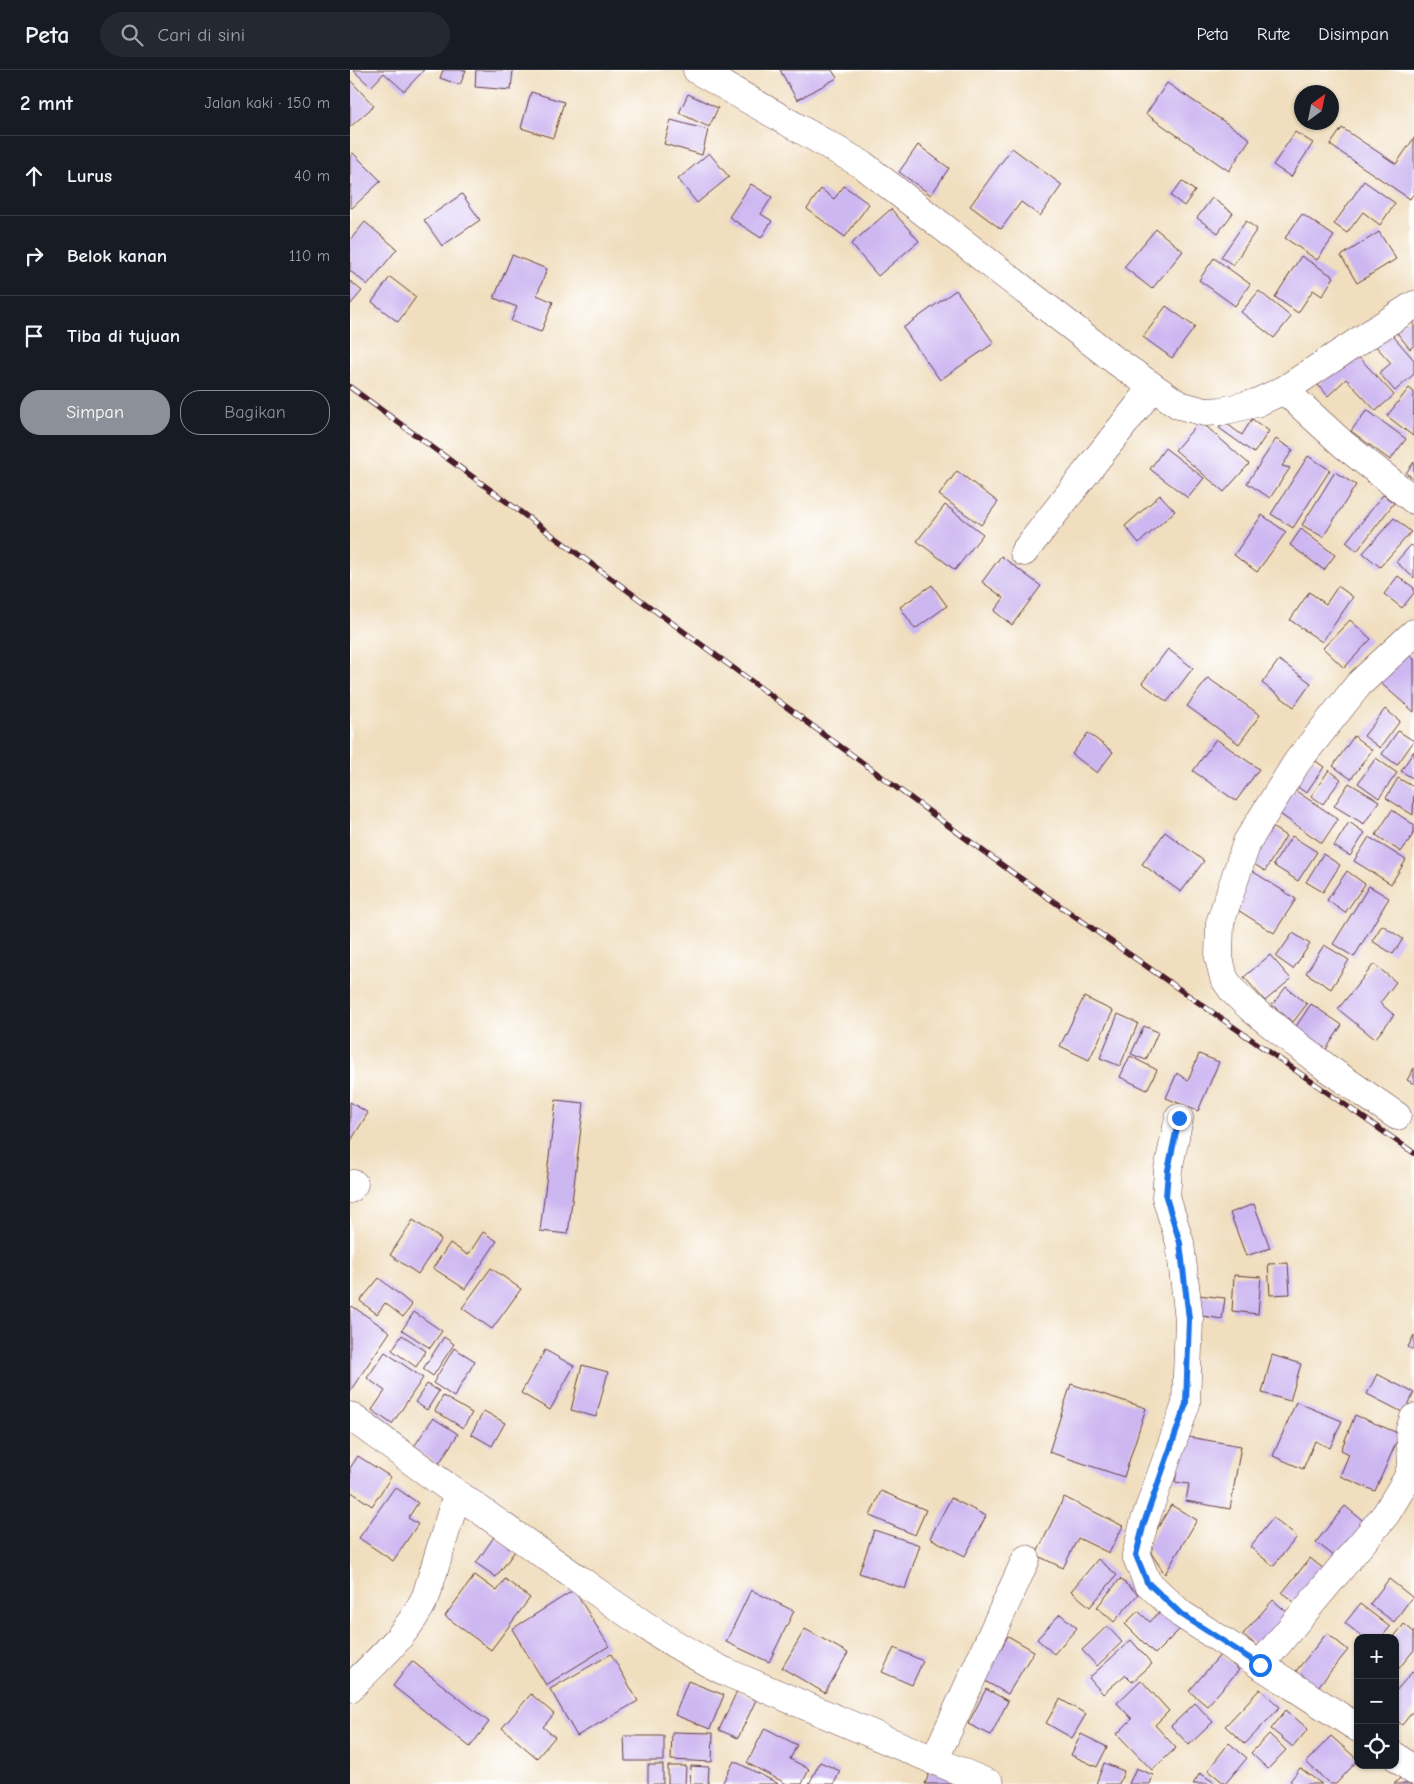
<!DOCTYPE html>
<html lang="id">
<meta charset="utf-8">
<style>
:root{--surface:#171b24;--page:#242831;--text:#f1f3f6;--muted:#9ea1a6;--line:#363941;--accent:#8c9099}
body{margin:0;font-family:"Comic Neue",sans-serif;background:var(--page);color:var(--text)}
.controls{position:absolute;right:15px;bottom:15px;display:grid;overflow:hidden;border-radius:10px;box-shadow:0 1px 4px #0004}
.controls button{width:45px;height:45px;display:grid;place-items:center;padding:0;border:0;border-bottom:1px solid var(--line);background:var(--surface);color:var(--text);font:25px sans-serif}
.compass{position:absolute;left:944px;top:15px;width:45px;height:45px;border-radius:50%;background:var(--surface);box-shadow:0 1px 4px #0004;rotate:33deg}
.stop{position:absolute;width:15px;height:15px;margin:-11px;border:4px solid #1a73e8;border-radius:50%;background:#fff}
.stop.end{background:#1a73e8;border-color:#fff;box-shadow:0 1px 5px #0008}
.list{margin:0;padding:0;list-style:none}
h2{display:flex;justify-content:space-between;align-items:center;height:65px;margin:0;padding:0 20px;font-size:21px}
h2 small{font-size:16px;font-weight:400;color:var(--muted)}
.list li{display:grid;grid-template-columns:32px 1fr auto;gap:15px;align-items:center;box-sizing:border-box;height:80px;padding:0 20px;border-top:1px solid var(--line)}
.list b{display:block;font-size:19px;white-space:nowrap}
.list em{font-size:16px;font-style:normal;color:var(--muted)}
.actions{display:flex;gap:10px;padding:15px 20px}
.actions a{flex:1;padding:11px 0;border:1px solid var(--accent);border-radius:20px;text-align:center;font-size:18px;color:var(--accent)}
.actions .main{background:var(--accent);color:#fff}
.icon{flex:none;width:28px;height:28px;fill:none;stroke:currentColor;stroke-width:2;stroke-linecap:round;stroke-linejoin:round}
.map{position:relative;flex:none;width:1064px;height:1714px;overflow:hidden}
header{display:flex;align-items:center;gap:30px;box-sizing:border-box;height:70px;padding:0 25px;background:var(--surface);border-bottom:1px solid var(--line)}
header strong{font-size:24px}
nav{display:flex;gap:28px;margin-inline-start:auto;font-size:18px}
.search{width:350px;height:45px;background:var(--page);display:flex;align-items:center;gap:12px;box-sizing:border-box;padding:0 18px;border-radius:28px;color:var(--muted);font-size:19px}
main{display:flex}
aside{flex:1;background:var(--surface)}
.map>svg:first-child{display:block}
.building{fill:#cdb7f1}
.lines{fill:none;stroke-linecap:round;stroke-linejoin:round}
.minor-casing{stroke:#633c41;stroke-width:29}
.minor{stroke:#fff;stroke-width:28}
.rail-casing{stroke:#4a1f2b;stroke-width:5.5}
.rail{stroke:#fff;stroke-width:4;stroke-dasharray:11;stroke-linecap:butt}
.route{stroke:#1a73e8;stroke-width:6}
</style>
<header>
<strong>Peta</strong>
<div class="search"><svg class="icon" aria-label="search" viewBox="0 0 24 24"><circle cx="10" cy="10" r="6"/><path d="M15 15l6 6"/></svg>Cari di sini</div>
<nav><a>Peta</a><a>Rute</a><a>Disimpan</a></nav>
</header>
<main>
<aside>
<h2>2 mnt<small>Jalan kaki · 150 m</small></h2>
<ul class="list">
<li><svg class="icon" aria-label="ahead" viewBox="0 0 24 24"><path d="M12 20V5M6 11l6-6 6 6"/></svg><div><b>Lurus</b></div><em>40 m</em></li>
<li><svg class="icon" aria-label="right" viewBox="0 0 24 24"><path d="M7 20v-9h11M14 6l5 5-5 5"/></svg><div><b>Belok kanan</b></div><em>110 m</em></li>
<li><svg class="icon" aria-label="arrive" viewBox="0 0 24 24"><path d="M6 21V4h12l-3 4 3 4H6"/></svg><div><b>Tiba di tujuan</b></div></li>
</ul>
<div class="actions"><a class="main">Simpan</a><a>Bagikan</a></div>
</aside>
<div class="map">
<svg width="1064" height="1714" viewBox="0 0 1064 1714">
<rect width="100%" height="100%" fill="#fff"/>
<filter id="ink" filterUnits="userSpaceOnUse"><feTurbulence type="fractalNoise" baseFrequency=".02" numOctaves="2"/><feDisplacementMap in="SourceGraphic" scale="10" xChannelSelector="R" yChannelSelector="G"/><feConvolveMatrix kernelMatrix="1 2 1 2 8 2 1 2 1" color-interpolation-filters="sRGB"/></filter>
<filter id="wash" filterUnits="userSpaceOnUse"><feTurbulence type="fractalNoise" baseFrequency=".0096" numOctaves="4" result="noise"/><feDisplacementMap in="SourceGraphic" scale="20" xChannelSelector="R" yChannelSelector="G"/><feGaussianBlur stdDeviation="1.12" result="paint"/><feColorMatrix in="noise" values="0 0 0 0 0 0 0 0 0 0 0 0 0 0 0 0 0 1.4 0 .05"/><feComposite in="paint" operator="in"/></filter>
<g filter="url(#wash)">
<rect width="100%" height="100%" fill="#f0debe"/>
<g id="blocks">
<g class="building">
<path d="M3,0H74L54,21L34,3L21,17Z"/>
<path d="M93,0H116L110,15L90,8Z"/>
<path d="M126,0H163L161,20L125,17Z"/>
<path d="M430,0H482L487,8L447,30Z"/>
<path d="M0,10L24,36L0,57Z"/>
<path d="M817,13L900,69L879,101L796,44Z"/>
<path d="M181,22L214,32L203,68L171,58Z"/>
<path d="M338,24L368,38L359,57L329,43Z"/>
<path d="M321,50L358,60L352,85L314,74Z"/>
<path d="M992,58L1046,94L1064,68V123L1060,129L980,75Z"/>
<path d="M945,62L963,73L941,107L923,95Z"/>
<path d="M568,75L599,98L581,125L549,102Z"/>
<path d="M662,78L712,115L690,146L671,132L651,159L620,136Z"/>
<path d="M3,83L31,111L2,138L0,137V117L2,115L0,113V86Z"/>
<path d="M359,83L379,107L347,133L328,109Z"/>
<path d="M832,111L845,121L834,136L821,126Z"/>
<path d="M1014,111L1045,133L1030,155L1013,142L997,163L984,154Z"/>
<path d="M401,114L422,127L411,144L422,151L411,168L379,147Z"/>
<path d="M494,116L519,134L495,167L457,139L471,119L484,129Z"/>
<path d="M112,124L130,150L92,176L74,150Z"/>
<path d="M862,128L883,143L868,163L847,148Z"/>
<path d="M541,139L569,171L528,206L501,174Z"/>
<path d="M952,144L984,166L967,190L935,168Z"/>
<path d="M896,151L907,159L883,195L871,187Z"/>
<path d="M15,152L47,179L18,215L0,201V170Z"/>
<path d="M806,159L833,181L802,219L774,197Z"/>
<path d="M1029,162L1046,189L1007,213L991,186Z"/>
<path d="M162,185L197,199L187,225L203,232L191,262L161,251L167,237L144,228Z"/>
<path d="M951,186L984,207L972,226L963,220L948,243L925,227Z"/>
<path d="M864,188L900,214L885,236L849,210Z"/>
<path d="M40,207L66,227L48,252L22,232Z"/>
<path d="M0,211L12,221L0,235Z"/>
<path d="M606,220L644,273L590,310L553,258Z"/>
<path d="M909,221L941,247L924,268L891,242Z"/>
<path d="M816,236L845,257L822,288L793,267Z"/>
<path d="M1064,247V275L1060,279L1043,258Z"/>
<path d="M1038,260L1064,290V304L1045,321L1029,303L1041,293L1023,273Z"/>
<path d="M1004,282L1044,325L1026,341L996,309L978,326L968,315Z"/>
<path d="M1059,318L1064,322L1063,366L1037,346Z"/>
<path d="M1017,340L1056,369L1040,390L1001,361Z"/>
<path d="M902,349L919,361L904,383L869,358L873,351L892,365Z"/>
<path d="M850,351L899,394L874,422L825,380Z"/>
<path d="M926,369L943,380L932,396L940,398L920,428L897,413Z"/>
<path d="M815,378L854,408L838,428L800,399Z"/>
<path d="M958,386L980,400L943,458L921,444Z"/>
<path d="M1064,392V409L1056,403Z"/>
<path d="M607,401L648,432L631,455L589,425Z"/>
<path d="M985,402L1006,415L973,467L952,455Z"/>
<path d="M810,425L825,441L789,473L775,456Z"/>
<path d="M1033,425L1044,433L1007,481L996,472Z"/>
<path d="M595,435L633,464L605,500L567,471Z"/>
<path d="M912,445L936,462L907,502L884,485Z"/>
<path d="M1044,448L1061,462L1030,497L1013,483Z"/>
<path d="M951,459L985,485L974,500L940,475Z"/>
<path d="M1061,475L1064,477V508L1046,492Z"/>
<path d="M651,486L691,516L662,555L644,541L654,528L632,512Z"/>
<path d="M1048,506L1064,518V523L1052,538L1034,524Z"/>
<path d="M582,515L597,536L565,559L550,537Z"/>
<path d="M988,516L1003,527L972,572L940,550L959,522L976,534Z"/>
<path d="M1000,550L1021,569L994,598L973,578Z"/>
<path d="M818,579L843,598L817,632L792,613Z"/>
<path d="M1053,580L1064,589V642L1027,610Z"/>
<path d="M929,590L961,613L944,637L912,613Z"/>
<path d="M858,608L910,645L889,674L837,636Z"/>
<path d="M1035,639L1050,651L1030,678L1014,666Z"/>
<path d="M1048,661L1064,671L1047,695L1032,684Z"/>
<path d="M738,663L763,682L747,703L722,684Z"/>
<path d="M1004,666L1022,680L1001,709L983,696Z"/>
<path d="M866,669L909,699L886,731L843,701Z"/>
<path d="M1064,681V709L1051,701Z"/>
<path d="M1026,688L1047,703L1029,728L1008,713Z"/>
<path d="M963,689L974,697L956,723L945,715Z"/>
<path d="M979,700L991,709L973,734L961,726Z"/>
<path d="M1048,708L1064,717L1063,745L1036,728Z"/>
<path d="M999,713L1029,731L1014,754L984,736Z"/>
<path d="M940,717L988,749L972,773L924,740Z"/>
<path d="M1042,740L1064,755V763L1051,782L1026,765Z"/>
<path d="M999,752L1015,763L1000,786L984,776Z"/>
<path d="M917,754L936,766L915,801L896,789Z"/>
<path d="M815,762L854,791L831,822L792,794Z"/>
<path d="M942,766L967,782L948,811L923,795Z"/>
<path d="M1019,767L1056,790L1041,814L1004,791Z"/>
<path d="M973,784L990,795L973,822L956,812Z"/>
<path d="M902,801L946,829L924,863L880,835Z"/>
<path d="M997,801L1015,814L995,843L977,830Z"/>
<path d="M1019,816L1039,828L1004,887L983,874Z"/>
<path d="M1032,855L1053,869L1043,884L1022,871Z"/>
<path d="M943,863L960,874L943,899L926,887Z"/>
<path d="M974,875L999,890L981,919L956,903Z"/>
<path d="M920,885L941,909L915,931L894,907Z"/>
<path d="M1024,894L1046,912L1030,933L1044,945L1025,969L988,939Z"/>
<path d="M936,917L957,934L943,952L922,935Z"/>
<path d="M734,927L763,941L739,990L710,976Z"/>
<path d="M961,934L992,955L975,981L943,961Z"/>
<path d="M768,944L788,953L770,996L750,988Z"/>
<path d="M794,956L808,962L796,990L781,984Z"/>
<path d="M849,984L869,992L848,1041L816,1028L827,1003L838,1011Z"/>
<path d="M780,986L807,1000L797,1020L770,1007Z"/>
<path d="M1064,998V1014L1057,1010Z"/>
<path d="M206,1030L234,1033L218,1164L190,1161Z"/>
<path d="M0,1032L18,1043L0,1072Z"/>
<path d="M904,1134L920,1178L896,1186L880,1143Z"/>
<path d="M63,1150L91,1169L68,1204L40,1185Z"/>
<path d="M133,1162L147,1171L115,1219L83,1198L100,1173L118,1185Z"/>
<path d="M938,1193L940,1224L920,1225L918,1194Z"/>
<path d="M141,1198L171,1219L142,1259L112,1238Z"/>
<path d="M884,1205L911,1207L908,1244L882,1241Z"/>
<path d="M29,1208L62,1235L53,1247L35,1233L27,1244L10,1231Z"/>
<path d="M848,1225L875,1228L872,1249L846,1245Z"/>
<path d="M2,1236L40,1262L0,1321V1239Z"/>
<path d="M64,1242L92,1261L80,1278L52,1260Z"/>
<path d="M52,1265L76,1281L66,1297L42,1280Z"/>
<path d="M1064,1265V1280L1058,1277Z"/>
<path d="M94,1267L104,1274L83,1306L73,1299Z"/>
<path d="M104,1278L125,1291L104,1327L83,1313Z"/>
<path d="M195,1280L224,1296L200,1340L171,1323Z"/>
<path d="M35,1282L73,1308L42,1354L22,1340L35,1321L17,1308Z"/>
<path d="M922,1285L951,1294L940,1331L912,1323Z"/>
<path d="M232,1295L258,1302L246,1347L221,1340Z"/>
<path d="M1027,1304L1064,1323L1054,1343L1017,1324Z"/>
<path d="M77,1314L89,1321L77,1340L65,1332Z"/>
<path d="M721,1314L796,1338L774,1407L699,1382Z"/>
<path d="M93,1326L122,1343L113,1358L85,1341Z"/>
<path d="M946,1332L992,1351L980,1378L965,1371L953,1399L923,1386Z"/>
<path d="M134,1341L155,1353L142,1376L121,1364Z"/>
<path d="M1005,1345L1050,1364L1025,1421L990,1406L999,1384L991,1380Z"/>
<path d="M83,1348L108,1364L88,1395L63,1378Z"/>
<path d="M833,1366L891,1376L880,1439L836,1431L839,1414L825,1412Z"/>
<path d="M8,1386L41,1407L22,1436L0,1421V1398Z"/>
<path d="M45,1417L68,1433L58,1448L68,1454L43,1491L9,1468Z"/>
<path d="M531,1421L576,1440L565,1465L520,1446Z"/>
<path d="M714,1427L773,1456L759,1483L728,1468L713,1498L686,1485Z"/>
<path d="M601,1428L636,1446L615,1486L580,1468Z"/>
<path d="M821,1435L847,1450L815,1504L797,1477Z"/>
<path d="M995,1436L1017,1454L989,1490L966,1472Z"/>
<path d="M923,1448L947,1467L923,1496L900,1477Z"/>
<path d="M524,1460L570,1475L555,1519L509,1503Z"/>
<path d="M144,1467L165,1481L146,1507L126,1493Z"/>
<path d="M960,1488L975,1500L947,1534L932,1523Z"/>
<path d="M748,1489L767,1505L740,1537L721,1521Z"/>
<path d="M125,1505L147,1521L155,1509L180,1528L141,1580L95,1546Z"/>
<path d="M770,1509L788,1524L764,1552L747,1537Z"/>
<path d="M1039,1509L1062,1527L1044,1552L1020,1534Z"/>
<path d="M224,1520L259,1576L196,1615L162,1559Z"/>
<path d="M401,1520L444,1541L419,1592L376,1572Z"/>
<path d="M923,1530L940,1545L910,1579L893,1564Z"/>
<path d="M1010,1534L1040,1557L1031,1568H1014L995,1553Z"/>
<path d="M812,1539L831,1558L805,1584L775,1554L788,1541L800,1552Z"/>
<path d="M710,1544L727,1558L704,1584L687,1569Z"/>
<path d="M1054,1554L1064,1562V1580L1045,1603V1568H1043Z"/>
<path d="M757,1556L772,1572L747,1596L732,1580Z"/>
<path d="M455,1559L498,1583L475,1623L432,1598Z"/>
<path d="M977,1563L998,1580L967,1618L946,1601Z"/>
<path d="M658,1566L684,1581L658,1624L633,1610Z"/>
<path d="M781,1570L802,1594L782,1612L775,1605L753,1624L739,1608Z"/>
<path d="M544,1578L573,1591L562,1615L532,1602Z"/>
<path d="M261,1584L288,1631L227,1666L200,1619Z"/>
<path d="M871,1584L889,1600L857,1636L839,1621Z"/>
<path d="M62,1591L139,1652L120,1677L43,1616Z"/>
<path d="M1063,1601L1064,1602V1640L1052,1655L1045,1649V1622Z"/>
<path d="M791,1610L819,1641L805,1655L826,1678L802,1700L767,1664L782,1649L767,1633Z"/>
<path d="M338,1611L374,1625L360,1659L325,1645Z"/>
<path d="M636,1619L658,1631L641,1665L618,1654Z"/>
<path d="M910,1619L930,1637L895,1674L875,1656Z"/>
<path d="M387,1621L406,1630L388,1668L369,1660Z"/>
<path d="M181,1624L204,1644L193,1657L205,1667L187,1688L152,1658Z"/>
<path d="M710,1629L736,1644L722,1668L696,1653Z"/>
<path d="M845,1633L863,1652L839,1675L821,1656Z"/>
<path d="M936,1640L958,1659L943,1677L921,1659Z"/>
<path d="M415,1658L447,1675L440,1689L459,1699L452,1714H437L397,1693Z"/>
<path d="M322,1662L363,1663L362,1692L321,1690Z"/>
<path d="M731,1664L757,1677L747,1697L721,1685Z"/>
<path d="M919,1664L936,1680L918,1699L901,1683Z"/>
<path d="M274,1666H314V1691H275Z"/>
<path d="M981,1666L1008,1690L986,1714H980L956,1692Z"/>
<path d="M879,1673L897,1688L875,1714L858,1700Z"/>
<path d="M384,1691L429,1714H372Z"/>
<path d="M470,1692L490,1701L484,1714H459Z"/>
<path d="M754,1693L774,1701L769,1714H746Z"/>
<rect x="298" y="1695" width="15" height="19"/>
<path d="M318,1696H336L335,1714H318Z"/>
<path d="M341,1696L359,1697L358,1714H340Z"/>
<path d="M786,1698L803,1705L800,1714H779Z"/>
<path d="M950,1698L972,1714H944L940,1711Z"/>
<path d="M581,1699L614,1714H575Z"/>
<path d="M850,1703L866,1714H843Z"/>
<path d="M1051,1707L1058,1714H1044Z"/>
</g>
</g>
</g>
<g filter="url(#ink)">
<use href="#blocks" fill-opacity="0" stroke="#633c41" stroke-width="1"/>
<g class="lines">
<defs>
<g id="minor">
<path d="M347,0L513,95L766,291L829,335L855,342L872,341L906,333L934,320L1064,235"/>
<path d="M934,320L993,374L1064,430"/>
<path d="M674,482L803,317"/>
<path d="M1047,1046L977,998L903,940L883,921L874,908L869,888L870,853L897,772L947,692L1009,614L1064,563"/>
<path d="M829,1048L818,1100L816,1127L830,1173L839,1249L836,1334L794,1453L786,1485L797,1512L831,1544L1008,1658"/>
<path d="M0,1119L4,1114"/>
<path d="M0,1346C69,1397 139,1447 210,1496C264,1534 316,1573 376,1602L640,1714"/>
<path d="M910,1595L1036,1444L1057,1409L1062,1395L1060,1359L1064,1348"/>
<path d="M0,1618C29,1589 58,1564 76,1526L107,1424"/>
<path d="M1045,1686L1064,1701"/>
<path d="M584,1691L676,1489"/>
</g>
</defs>
<use href="#minor" class="minor-casing"/>
<use href="#minor" class="minor"/>
<defs>
<path id="rail" d="M0,317L663,803L1064,1083"/>
</defs>
<use href="#rail" class="rail-casing"/>
<use href="#rail" class="rail"/>
</g>
</g>
<g class="lines" filter="url(#ink)">
<path class="route" d="M829,1048L818,1100L816,1127L830,1173L839,1249L836,1334L794,1453L786,1485L797,1512L831,1544L910,1595"/>
</g>
</svg>
<div class="controls">
<button>+</button>
<button>−</button>
<button><svg class="icon" aria-label="locate" viewBox="0 0 24 24"><circle cx="12" cy="12" r="6"/><path d="M12 2v4M12 18v4M2 12h4M18 12h4"/></svg></button>
</div>
<svg class="compass" viewBox="-18 -18 36 36"><path d="M0-13l5 13h-10z" fill="#e53935"/><path d="M0 13l5-13h-10z" fill="#9ea1a6"/></svg>
<div class="stop" style="left:910px;top:1595px"></div>
<div class="stop end" style="left:829px;top:1048px"></div>
</div>
</main>
